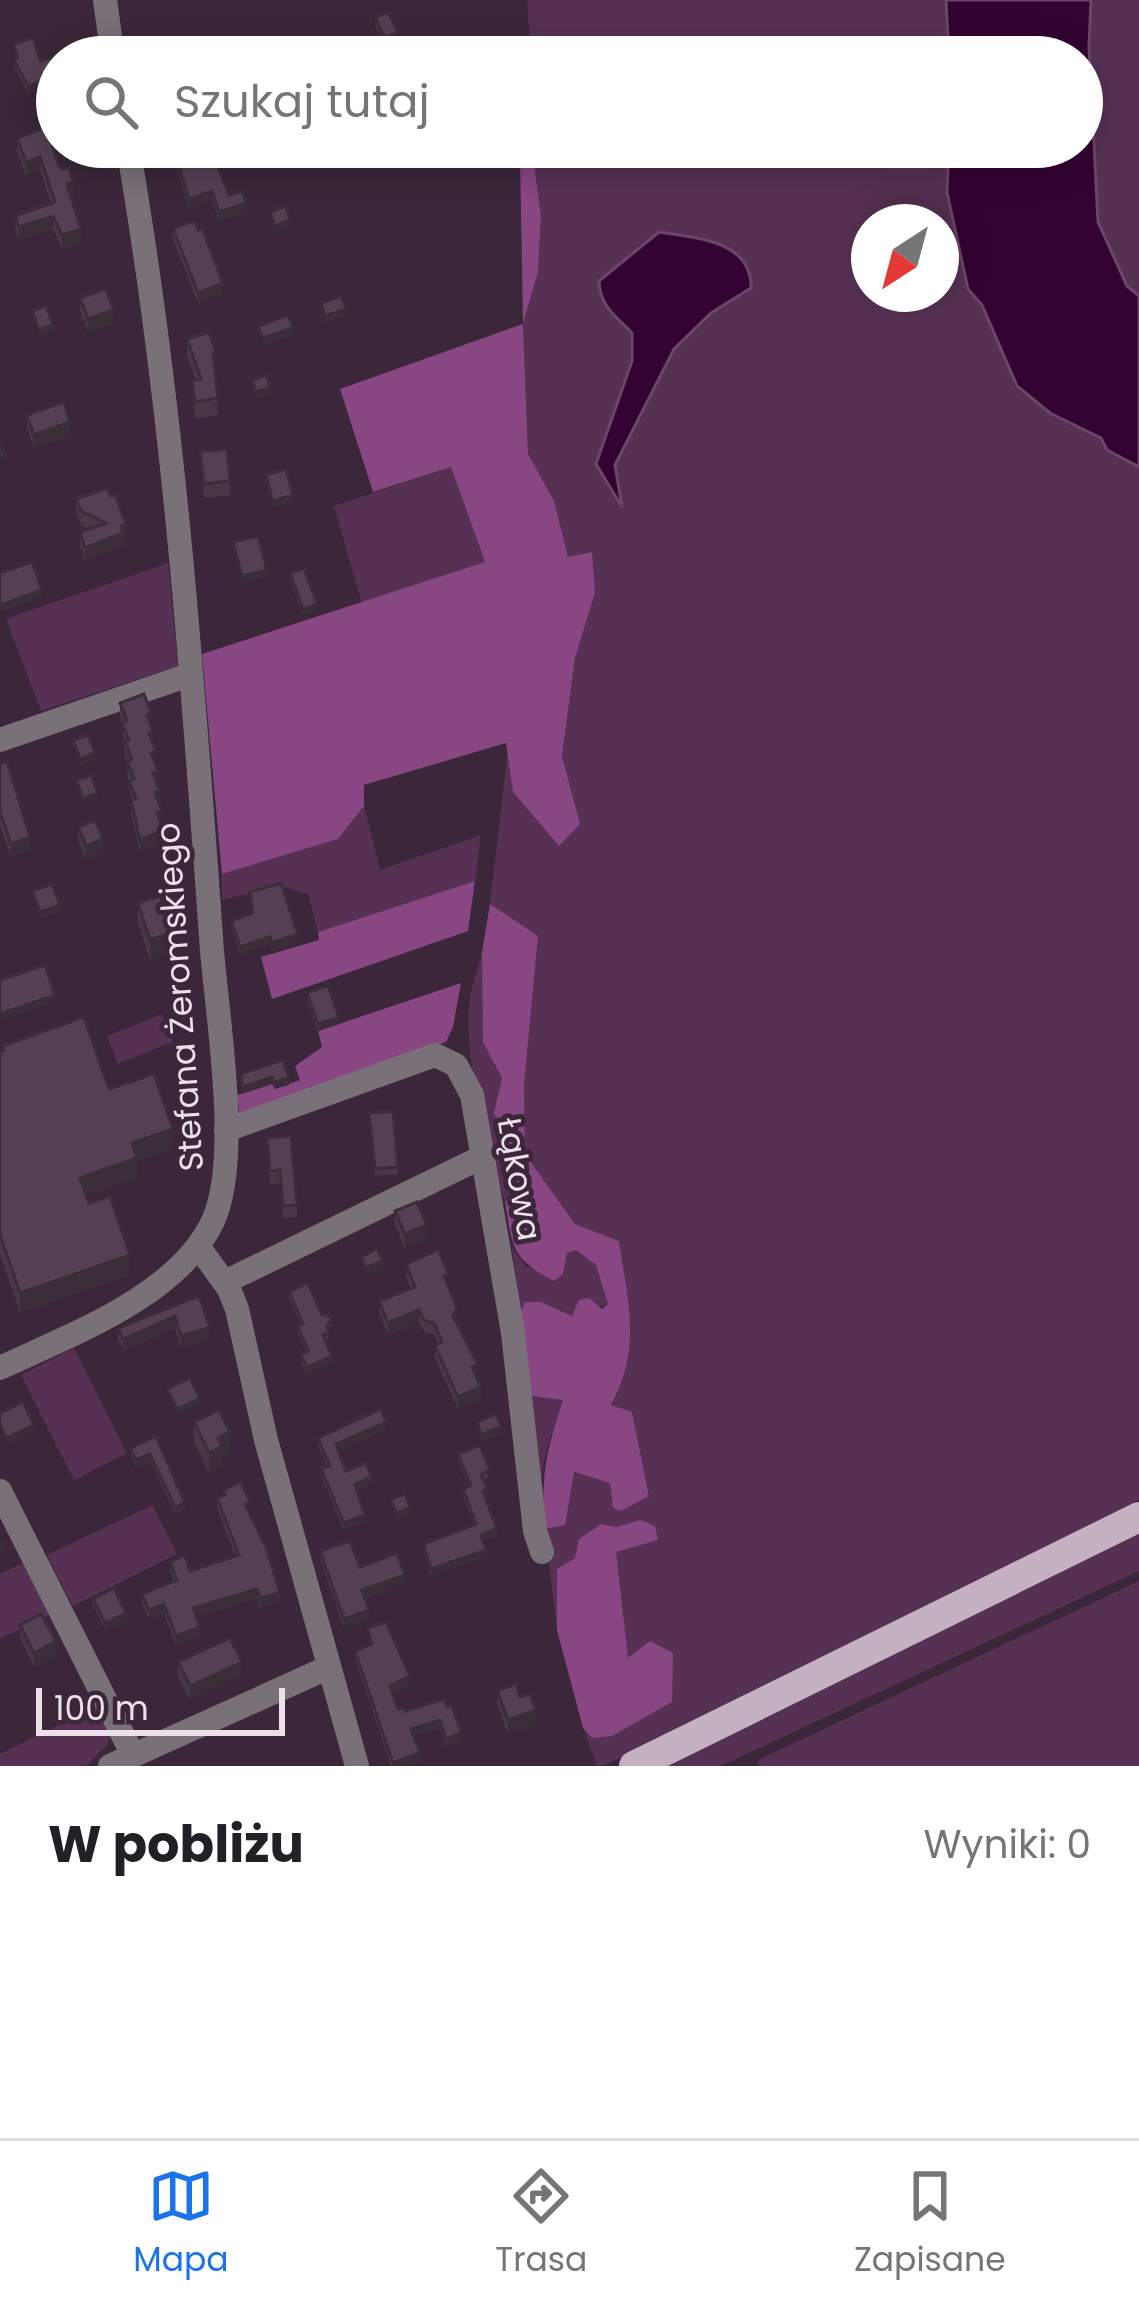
<!DOCTYPE html>
<html lang="pl">
<meta charset="utf-8">
<style>
:root{--surface:#fff;--page:#f2f2f2;--text:#202124;--muted:#757577;--line:#e0e0e0;--accent:#1a73e8}
body{margin:0;font-family:Poppins,sans-serif;background:var(--page);color:var(--text)}
.compass{position:absolute;left:851px;top:204px;width:108px;height:108px;border-radius:50%;background:var(--surface);box-shadow:0 6px 30px #0003;rotate:216deg}
.scale{position:absolute;left:36px;bottom:30px;width:249px;box-sizing:border-box;padding-left:12px;border:6px solid #ede0eb;border-top:0;font-size:33px;line-height:42px;white-space:nowrap;color:#ede0eb;-webkit-text-stroke:9px #3b2739;paint-order:stroke}
.list{margin:0;padding:0;list-style:none}
h2{display:flex;justify-content:space-between;align-items:center;height:156px;margin:0;padding:0 48px;font-size:51px}
h2 small{font-size:39px;font-weight:400;color:var(--muted)}
.icon{flex:none;width:66px;height:66px;fill:none;stroke:currentColor;stroke-width:2;stroke-linecap:round;stroke-linejoin:round}
.map{position:relative;flex:none;width:1139px;height:1766px;overflow:hidden}
.search{position:absolute;background:var(--surface);box-shadow:0 6px 30px #0003;left:36px;right:36px;top:36px;height:132px;display:flex;align-items:center;gap:30px;box-sizing:border-box;padding:0 42px;border-radius:66px;color:var(--muted);font-size:45px}
.sheet{height:372px;background:var(--surface)}
nav{display:flex;justify-content:space-around;align-items:center;box-sizing:border-box;height:168px;border-top:3px solid var(--line);background:var(--surface);font-size:33px;color:var(--muted)}
nav a{display:grid;justify-items:center;gap:6px}
nav .on{color:var(--accent)}
.map>svg:first-child{display:block}
.green{fill:#573154;fill-rule:evenodd}
.forest{fill:#884683}
.water{fill:#330332;stroke:#6b456a;stroke-width:3}
.lines{fill:none;stroke-linecap:round;stroke-linejoin:round}
.minor{stroke:#7a7079;stroke-width:24}
.major{stroke:#c6b1c3;stroke-width:30}
.wall{fill:#493747}
.shaded-wall{fill:#3c2d3a}
.building{fill:#554053;stroke:#3c2d3a;stroke-width:3}
.labels{text-anchor:middle;stroke-width:10;stroke-linejoin:round;paint-order:stroke}
.street-label{font-size:33px;fill:#ede0eb;stroke:#3b2739}
</style>
<div class="map">
<svg width="1139" height="1766" viewBox="0 0 1139 1766">
<rect width="100%" height="100%" fill="#3b2739"/>
<g class="green">
<path d="M527,0H946L949,57H531Z"/>
<path d="M1091,0H1139V296L1127,286L1098,222L1089,46Z"/>
<path d="M532,147H949L947,192L968,289L982,305L1017,385L1050,413L1101,438L1119,458L1139,467V1500L603,1766H597L583,1728L592,1738L628,1659L615,1551L640,1520L616,1527L601,1524L576,1558L557,1569V1630L545,1529L565,1525L573,1472L610,1483L613,1507L649,1495L632,1412L611,1406C641,1350 628,1301 619,1241L575,1224L525,1154L524,1083L490,904L508,748L513,792L558,845L579,824L562,756L575,658L595,593L591,552L568,558L554,502L528,455L523,324L538,272L541,216ZM869,222H941V294H869ZM659,232L724,245L751,288L711,313L674,349L614,465L596,464L632,361L633,333C616,316 600,307 599,281Z"/>
<path d="M451,467L485,562L362,604L334,506Z"/>
<path d="M168,563L178,666L41,711L6,619Z"/>
<path d="M364,806L380,870L481,835L475,881L318,932L308,894L281,886L222,900V874L338,839Z"/>
<path d="M482,952L483,1041L502,1078C490,1111 507,1158 520,1190L505,1201C486,1154 465,1058 469,1007C470,989 478,970 482,952Z"/>
<path d="M162,1014L173,1042L118,1064L107,1036Z"/>
<path d="M512,1247L526,1267L563,1274L567,1252L576,1250L596,1265L608,1304L573,1316L541,1302L520,1313Z"/>
<path d="M74,1348L127,1453L74,1480L21,1375Z"/>
<path d="M532,1396L563,1399L546,1452L540,1487Z"/>
<path d="M152,1505L177,1554L73,1606L47,1555Z"/>
<path d="M1139,1534V1571L721,1766H667Z"/>
<path d="M23,1563L49,1615L0,1639V1574Z"/>
<path d="M1139,1581V1766H759L758,1760Z"/>
<path d="M101,1704L113,1728L107,1745L86,1766H0V1754Z"/>
</g>
<g class="forest">
<path d="M532,147L541,216L538,272L523,324L528,454L554,501L568,557L592,552L595,593L575,658L562,756L580,824L559,846L513,792L506,743L364,785V806L338,839L222,874L202,654L485,562L451,467L373,492L340,389L523,324L520,156Z"/>
<path d="M475,881L468,931L272,999L261,957L319,940L318,932Z"/>
<path d="M490,904L538,936L524,1083L525,1154L575,1224L619,1241C628,1302 642,1348 611,1405L632,1412L649,1496L621,1511L613,1508L610,1483L574,1472L565,1525L545,1529C540,1478 547,1448 563,1400L532,1396L520,1313L525,1302H541L572,1316L579,1300L589,1298L602,1309L608,1304L596,1265L576,1250L567,1253L563,1274L554,1281C511,1259 512,1246 505,1201L520,1189L494,1113L502,1078L483,1042L482,952Z"/>
<path d="M461,983L453,1027L446,1042L240,1119L237,1095L272,1084L275,1089L300,1080L295,1066L322,1047L318,1031Z"/>
<path d="M640,1520L655,1526L658,1540L616,1552L628,1658L650,1641L673,1653L672,1702L612,1736L592,1738L583,1728L557,1630V1569L575,1558L579,1539L601,1524L616,1527Z"/>
</g>
<g class="water">
<path d="M946,0H1091L1089,46L1098,222L1127,286L1139,296V467L1107,450L1101,438L1050,413L1017,386L982,305L968,289L947,192L949,147H1082V57H949Z"/>
<path d="M659,232C695,238 752,240 751,288L711,313L674,349L615,465L622,507L596,464L632,361V333C616,316 600,307 599,281Z"/>
</g>
<g class="lines">
<g class="minor">
<path d="M105,0L113,57"/>
<path d="M0,740L189,675"/>
<path d="M226,1130L435,1055L456,1065L472,1095L513,1333L535,1531L542,1552"/>
<path d="M198,1246L229,1289L237,1309L266,1440L357,1766"/>
<path d="M225,1282L484,1156"/>
<path d="M0,1368C70,1335 178,1296 213,1221C241,1160 218,1022 212,951C193,683 174,412 128,147"/>
<path d="M0,1491L133,1755"/>
<path d="M110,1766L327,1668"/>
</g>
<path class="major" d="M634,1766L1139,1517"/>
</g>
<g class="wall">
<path d="M375,18L398,39L385,45L375,25Z"/>
<path d="M13,44L41,61L28,93L14,67V60L16,59Z"/>
<path d="M17,138L59,165L73,196H71L81,242L62,249L53,229L19,241L15,229V216L51,203L40,170L26,176L17,151Z"/>
<path d="M170,147H210L229,195L246,212L219,221L212,200L189,208Z"/>
<path d="M173,228L198,230L223,294L198,303L173,239Z"/>
<path d="M80,298L114,323L88,332L80,311Z"/>
<path d="M187,339L216,370L218,415L195,419L192,381L196,380L187,356Z"/>
<path d="M27,415L70,436L34,448L27,428Z"/>
<path d="M200,452L230,481V495L204,498Z"/>
<path d="M76,499L126,538L123,539V546L85,561L80,545V532L89,529L81,525L76,513Z"/>
<path d="M290,573L317,611L303,615L290,580Z"/>
<path d="M120,703L151,726L164,844L140,853L131,814V800L125,756L122,723L120,717Z"/>
<path d="M0,764L30,851L11,857L0,826Z"/>
<path d="M78,827L103,853L86,859L78,841Z"/>
<path d="M250,892L298,940L272,950L270,944L240,954L231,928V921L252,913Z"/>
<path d="M138,903L173,952L150,960L138,923Z"/>
<path d="M307,993L339,1024L318,1031L307,1000Z"/>
<path d="M2,1046L109,1089L173,1149L137,1161V1178L86,1196L130,1275L20,1313L0,1255V1053L2,1052Z"/>
<path d="M393,1111L398,1174L375,1176L369,1113Z"/>
<path d="M267,1138L297,1205V1217L283,1218L280,1183L270,1184Z"/>
<path d="M395,1211L427,1238L405,1248L395,1225Z"/>
<path d="M406,1264L449,1286L457,1319L455,1322L478,1377L481,1399L458,1409L435,1358V1346L438,1344L434,1335L424,1332L419,1322L388,1335L379,1313V1301L411,1289L406,1276Z"/>
<path d="M289,1292L332,1324L328,1331L329,1340L325,1341L332,1363L307,1374L301,1361V1355L306,1352L298,1333V1326L301,1325L289,1299Z"/>
<path d="M199,1296L210,1338L181,1347L175,1328L123,1351L118,1339V1328Z"/>
<path d="M194,1422L230,1453L222,1457V1466L209,1473L194,1442Z"/>
<path d="M387,1429L339,1450L346,1471L372,1484L357,1490L365,1522L344,1530L321,1476V1469L327,1467L318,1445V1438Z"/>
<path d="M156,1436L185,1510L175,1514L150,1460L136,1467L131,1455V1448Z"/>
<path d="M458,1454L490,1477L483,1480L487,1496L485,1497L497,1536L483,1541L486,1556L431,1576L423,1551V1544L474,1525L463,1496V1489L469,1487L458,1461Z"/>
<path d="M223,1490L250,1511L280,1602L260,1608L257,1598L196,1617L200,1637L176,1646L164,1614L149,1619L142,1604V1594L174,1581L170,1571V1562L190,1571L235,1556L217,1508V1498L223,1496Z"/>
<path d="M320,1551L360,1567L405,1583L364,1598L369,1618L344,1628L320,1559Z"/>
<path d="M93,1599L126,1620L105,1630L93,1606Z"/>
<path d="M20,1625L56,1655L34,1666L20,1638Z"/>
<path d="M367,1628L410,1684L393,1693L398,1709L405,1711L444,1699L461,1741L446,1746L440,1728L414,1736L420,1761L406,1766H391L355,1659V1651L370,1645Z"/>
<path d="M178,1662L242,1676L190,1700L178,1676Z"/>
<path d="M497,1691L536,1724L508,1734L497,1704Z"/>
</g>
<g class="shaded-wall">
<path d="M398,32V39L385,45V38Z"/>
<path d="M373,50V57H353Z"/>
<path d="M57,76V83L28,93V86Z"/>
<path d="M365,147H382V148L359,156V149Z"/>
<path d="M330,155V162L316,166V160Z"/>
<path d="M40,157V170L26,176V162Z"/>
<path d="M73,182V196L67,198V184Z"/>
<path d="M212,191V200L189,208V199Z"/>
<path d="M246,203V212L219,221V212Z"/>
<path d="M53,216V229L19,241V227Z"/>
<path d="M290,220V227L275,232V226Z"/>
<path d="M81,229V242L62,249V235Z"/>
<path d="M223,283V294L198,303V293Z"/>
<path d="M346,309V316L325,323V316Z"/>
<path d="M114,310V323L88,332V319Z"/>
<path d="M53,325V332L39,337V330Z"/>
<path d="M293,328V335L263,345V338Z"/>
<path d="M270,387V394L256,399V392Z"/>
<path d="M70,422V436L34,448V435Z"/>
<path d="M293,495V502L273,507V501Z"/>
<path d="M126,525V538L123,539V546L85,561V548Z"/>
<path d="M267,570V577L242,583V576Z"/>
<path d="M42,590V597L0,611V605Z"/>
<path d="M317,604V611L303,615V609Z"/>
<path d="M95,753V760L80,766V759Z"/>
<path d="M98,793V799L83,805V798Z"/>
<path d="M164,830V844L140,853V840Z"/>
<path d="M30,837V851L11,857V844Z"/>
<path d="M103,839V853L86,859V846Z"/>
<path d="M60,905V912L40,919V912Z"/>
<path d="M173,932V952L150,960V940Z"/>
<path d="M298,934V940L272,950V943Z"/>
<path d="M270,937V944L240,954V947Z"/>
<path d="M55,995V1002L0,1021V1014Z"/>
<path d="M339,1017V1024L318,1031V1024Z"/>
<path d="M272,1077V1084L242,1094V1087Z"/>
<path d="M289,1078V1085L274,1089V1082Z"/>
<path d="M173,1129V1149L137,1161V1178L80,1198V1178L132,1143Z"/>
<path d="M427,1225V1238L405,1248V1234Z"/>
<path d="M130,1255V1275L20,1313V1293Z"/>
<path d="M383,1260V1267L366,1275V1268Z"/>
<path d="M419,1310V1322L388,1335V1323Z"/>
<path d="M175,1316V1328L123,1351V1339Z"/>
<path d="M210,1327V1338L181,1347V1336Z"/>
<path d="M332,1356V1363L307,1374V1367Z"/>
<path d="M481,1387V1399L458,1409V1397Z"/>
<path d="M200,1398V1405L177,1416V1409Z"/>
<path d="M387,1422V1429L336,1451V1444Z"/>
<path d="M34,1425V1432L6,1445V1438Z"/>
<path d="M501,1427V1434L481,1442V1435Z"/>
<path d="M230,1432V1453L222,1457V1466L209,1473V1453L218,1438Z"/>
<path d="M150,1454V1460L136,1467V1460Z"/>
<path d="M372,1477V1484L355,1491V1484Z"/>
<path d="M185,1503V1510L175,1514V1507Z"/>
<path d="M410,1508V1515L396,1520V1513Z"/>
<path d="M365,1515V1522L344,1530V1523Z"/>
<path d="M497,1529V1536L481,1542V1535Z"/>
<path d="M4,1539V1552L0,1554V1541Z"/>
<path d="M486,1550V1556L431,1576V1569Z"/>
<path d="M405,1575V1583L362,1598V1590Z"/>
<path d="M257,1589V1598L193,1618V1608Z"/>
<path d="M280,1593V1602L260,1608V1598Z"/>
<path d="M164,1604V1614L149,1619V1610Z"/>
<path d="M369,1610V1618L344,1628V1619Z"/>
<path d="M126,1613V1620L105,1630V1623Z"/>
<path d="M200,1627V1637L176,1646V1636Z"/>
<path d="M56,1641V1655L34,1666V1653Z"/>
<path d="M242,1662V1676L190,1700V1686Z"/>
<path d="M410,1676V1684L390,1694V1686Z"/>
<path d="M536,1710V1724L508,1734V1720Z"/>
<path d="M440,1720V1728L411,1737V1729Z"/>
<path d="M461,1733V1741L446,1746V1739Z"/>
<path d="M420,1753V1761L406,1766H393V1763Z"/>
</g>
<g class="building">
<path d="M388,12L398,32L385,38L375,18Z"/>
<path d="M33,38L41,61L51,57L57,76L28,86L14,60L18,58L13,44Z"/>
<path d="M369,38L373,50L353,57H330L328,52Z"/>
<path d="M46,127L59,165L62,169L69,167L73,182L67,184L81,229L62,235L53,216L19,227L15,216L55,202L40,157L26,162L17,138Z"/>
<path d="M173,147H210L229,195L242,191L246,203L219,212L212,191L189,199Z"/>
<path d="M312,147H327L330,155L316,160Z"/>
<path d="M286,206L290,220L275,226L270,212Z"/>
<path d="M195,221L198,230L202,228L223,283L198,293L173,228Z"/>
<path d="M106,289L114,310L88,319L80,298Z"/>
<path d="M341,296L346,309L325,316L321,303Z"/>
<path d="M46,306L53,325L39,330L32,311Z"/>
<path d="M288,315L293,328L263,338L258,326Z"/>
<path d="M209,332L216,353L213,354L218,398L195,402L192,381L201,379L187,339Z"/>
<path d="M266,375L270,387L256,392L252,380Z"/>
<path d="M64,402L70,422L34,435L27,415Z"/>
<path d="M0,440L5,457L0,459Z"/>
<path d="M227,449L230,481L204,484L200,452Z"/>
<path d="M286,469L293,495L273,501L266,475Z"/>
<path d="M107,488L110,496L115,494L126,525L121,526L123,533L85,548L80,532L106,523L81,511L76,499Z"/>
<path d="M258,536L267,570L242,576L233,542Z"/>
<path d="M32,562L42,590L0,605V573Z"/>
<path d="M304,568L317,604L303,609L290,573Z"/>
<path d="M144,694L151,713L147,715L153,731L149,733L156,751L151,753L158,771L153,773L160,791L155,792L162,811L157,813L164,830L140,840L131,800L136,799L129,781L134,779L127,761L132,760L125,742L129,740L122,723L127,721L120,703Z"/>
<path d="M88,735L95,753L80,759L73,740Z"/>
<path d="M7,761L30,837L11,844L0,812V764Z"/>
<path d="M91,775L98,793L83,798L76,780Z"/>
<path d="M95,820L103,839L86,846L78,827Z"/>
<path d="M281,883L298,934L272,943L270,937L240,947L231,921L253,913L250,892Z"/>
<path d="M52,884L60,905L40,912L32,891Z"/>
<path d="M160,896L173,932L150,940L138,903Z"/>
<path d="M45,965L55,995L0,1014V980Z"/>
<path d="M328,985L339,1017L318,1024L307,993Z"/>
<path d="M84,1017L109,1089L154,1074L173,1129L132,1143L137,1158L80,1178L89,1203L110,1196L130,1255L20,1293L0,1235V1053L4,1051L2,1046Z"/>
<path d="M283,1060L289,1078L274,1082L272,1077L242,1087L241,1074Z"/>
<path d="M393,1111L398,1167L375,1169L369,1113Z"/>
<path d="M291,1136L297,1205L283,1206L280,1170L270,1171L267,1138Z"/>
<path d="M417,1202L427,1225L405,1234L395,1211Z"/>
<path d="M377,1249L383,1260L366,1268L361,1257Z"/>
<path d="M438,1250L449,1274L444,1276L457,1307L453,1316L478,1365L472,1367L481,1387L458,1397L435,1346L442,1342L434,1323L424,1320L419,1310L388,1323L379,1301L415,1287L406,1264Z"/>
<path d="M308,1283L322,1315L332,1317L327,1327L329,1333L323,1335L332,1356L307,1367L301,1355L308,1351L298,1326L303,1324L289,1292Z"/>
<path d="M199,1296L210,1327L181,1336L175,1316L123,1339L118,1328Z"/>
<path d="M190,1378L200,1398L177,1409L167,1389Z"/>
<path d="M23,1402L34,1425L6,1438L0,1425V1413Z"/>
<path d="M381,1409L387,1422L336,1444L346,1471L366,1463L372,1477L355,1484L365,1515L344,1523L321,1469L330,1466L318,1438Z"/>
<path d="M219,1410L230,1432L218,1438L222,1446L209,1453L194,1422Z"/>
<path d="M496,1414L501,1427L481,1435L477,1422Z"/>
<path d="M156,1436L185,1503L175,1507L150,1454L136,1460L131,1448Z"/>
<path d="M480,1445L490,1470L481,1474L487,1489L483,1491L497,1529L481,1535L486,1550L431,1569L423,1544L476,1524L463,1489L471,1486L458,1454Z"/>
<path d="M241,1482L250,1502L245,1504L266,1547L280,1593L260,1598L257,1589L193,1608L200,1627L176,1636L164,1604L149,1610L142,1594L177,1580L170,1562L185,1555L190,1571L239,1555L217,1498L225,1495L223,1490Z"/>
<path d="M405,1494L410,1508L396,1513L391,1499Z"/>
<path d="M350,1541L360,1567L397,1553L405,1575L362,1590L369,1610L344,1619L320,1551Z"/>
<path d="M114,1588L126,1613L105,1623L93,1599Z"/>
<path d="M41,1614L56,1641L34,1653L20,1625Z"/>
<path d="M386,1622L410,1676L390,1686L398,1709L404,1708L405,1711L444,1699L447,1707L452,1705L461,1733L446,1739L440,1720L411,1729L420,1753L393,1763L355,1651L372,1644L367,1628Z"/>
<path d="M230,1638L242,1662L190,1686L178,1662Z"/>
<path d="M516,1684L520,1697L530,1694L536,1710L508,1720L497,1691Z"/>
</g>
<g class="labels">
<g class="street-label">
<text transform="translate(179 997) rotate(-94)" y="12">Stefana Żeromskiego</text>
<text transform="translate(520 1179) rotate(80)" y="12">Łąkowa</text>
</g>
</g>
</svg>
<svg class="compass" viewBox="-18 -18 36 36"><path d="M0-13l5 13h-10z" fill="#e53935"/><path d="M0 13l5-13h-10z" fill="#757577"/></svg>
<div class="scale">100 m</div>
<div class="search"><svg class="icon" aria-label="search" viewBox="0 0 24 24"><circle cx="10" cy="10" r="6"/><path d="M15 15l6 6"/></svg>Szukaj tutaj</div>
</div>
<section class="sheet">
<h2>W pobliżu<small>Wyniki: 0</small></h2>
<ul class="list">
</ul>
</section>
<nav>
<a class="on"><svg class="icon" aria-label="map" viewBox="0 0 24 24"><path d="M3 6l6-2 6 2 6-2v14l-6 2-6-2-6 2zM9 4v14M15 6v14"/></svg>Mapa</a>
<a><svg class="icon" aria-label="directions" viewBox="0 0 24 24"><path d="M12 3l9 9-9 9-9-9zM9 14v-3h6M13 9l2 2-2 2"/></svg>Trasa</a>
<a><svg class="icon" aria-label="saved" viewBox="0 0 24 24"><path d="M7 4h10v16l-5-4-5 4z"/></svg>Zapisane</a>
</nav>
